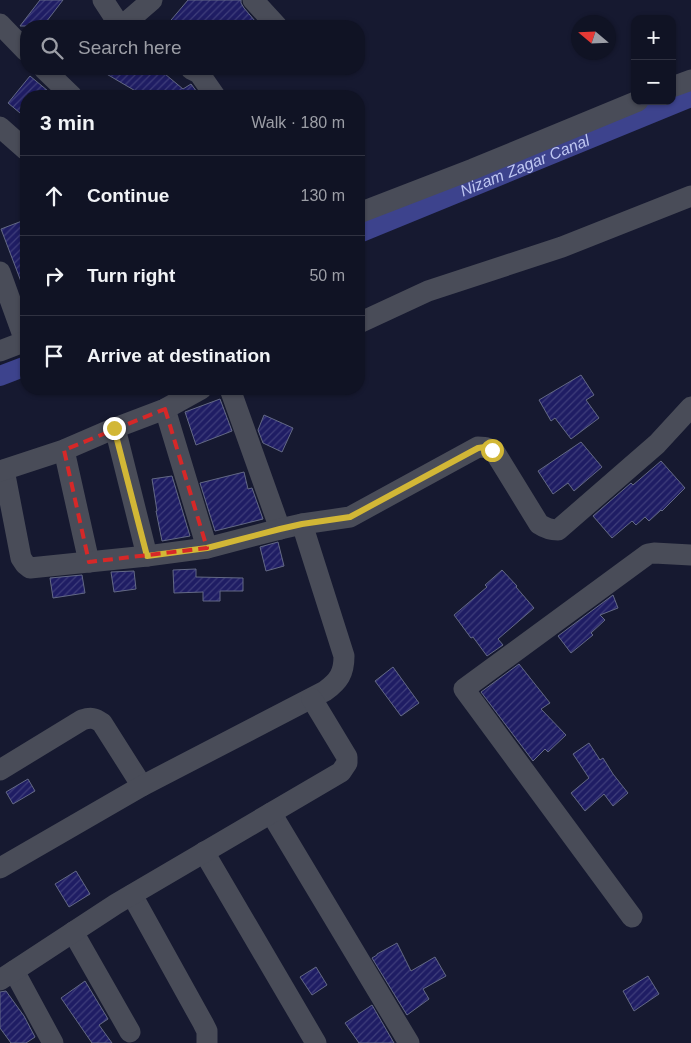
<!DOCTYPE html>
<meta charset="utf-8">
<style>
:root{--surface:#101324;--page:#191c2c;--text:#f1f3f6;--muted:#9c9ea6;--line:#303241}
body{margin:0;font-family:Helvetica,sans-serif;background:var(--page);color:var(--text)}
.controls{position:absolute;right:15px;top:15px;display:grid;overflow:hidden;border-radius:10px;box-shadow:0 1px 4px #0004}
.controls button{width:45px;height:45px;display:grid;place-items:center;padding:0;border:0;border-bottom:1px solid var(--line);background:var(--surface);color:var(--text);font:25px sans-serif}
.compass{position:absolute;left:571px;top:15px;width:45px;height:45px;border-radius:50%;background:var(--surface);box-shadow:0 1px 4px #0004;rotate:289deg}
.stop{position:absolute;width:15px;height:15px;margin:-11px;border:4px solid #d2b736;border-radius:50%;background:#fff}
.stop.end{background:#d2b736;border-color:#fff;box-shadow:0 1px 5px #0008}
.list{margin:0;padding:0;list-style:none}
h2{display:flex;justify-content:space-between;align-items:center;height:65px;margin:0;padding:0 20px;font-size:21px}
h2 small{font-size:16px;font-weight:400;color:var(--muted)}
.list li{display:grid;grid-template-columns:32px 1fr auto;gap:15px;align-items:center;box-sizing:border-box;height:80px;padding:0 20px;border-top:1px solid var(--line)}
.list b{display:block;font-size:19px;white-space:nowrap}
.list em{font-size:16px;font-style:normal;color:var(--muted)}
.icon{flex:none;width:28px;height:28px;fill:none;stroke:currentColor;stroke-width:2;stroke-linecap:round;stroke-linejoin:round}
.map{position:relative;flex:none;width:691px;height:1043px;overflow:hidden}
.search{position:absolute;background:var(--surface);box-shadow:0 1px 4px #0004;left:20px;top:20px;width:345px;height:55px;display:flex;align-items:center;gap:12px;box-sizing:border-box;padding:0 18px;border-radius:20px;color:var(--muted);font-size:19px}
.panel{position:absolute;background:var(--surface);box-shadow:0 1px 4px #0004;left:20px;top:90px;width:345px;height:305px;border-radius:20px}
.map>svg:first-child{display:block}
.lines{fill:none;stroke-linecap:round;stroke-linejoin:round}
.canal{stroke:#3d438d;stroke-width:20}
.building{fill:url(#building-hatch);stroke:#636985}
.minor{stroke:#494c58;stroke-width:21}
.route{stroke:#d2b736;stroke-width:6}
.marked{fill:none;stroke:#d62828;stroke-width:4;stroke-dasharray:10 6;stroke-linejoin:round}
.labels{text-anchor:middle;stroke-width:4;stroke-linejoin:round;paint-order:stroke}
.water-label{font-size:16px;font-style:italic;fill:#bfc7f2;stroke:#161930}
</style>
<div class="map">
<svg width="691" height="1043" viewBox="0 0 691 1043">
<defs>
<pattern id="building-hatch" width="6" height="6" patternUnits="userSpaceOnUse" patternTransform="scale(1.25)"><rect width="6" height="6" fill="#1f1d64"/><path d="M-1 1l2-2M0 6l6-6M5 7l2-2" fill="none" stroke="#3f3e7b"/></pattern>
</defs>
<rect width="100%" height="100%" fill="#161930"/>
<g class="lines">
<g class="canal">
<path id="s1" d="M359,233L691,97"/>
<path d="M0,376L26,366"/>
</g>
</g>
<g class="building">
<path d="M40,0H63L43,26H20Z"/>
<path d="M188,0H241V3L244,8L255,21L251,26H166Z"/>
<path d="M98,69H159L183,89L191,84L200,96H144Z"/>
<path d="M30,76L54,96H26V118L8,103Z"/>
<path d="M22,221L26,231V292H25L1,229Z"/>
<path d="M581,375L594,395L586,400L599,418L571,439L555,418L551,421L539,400Z"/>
<path d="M220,399L232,431L196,445L185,412Z"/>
<path d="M264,415L293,428L282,452L263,443L258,430Z"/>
<path d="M581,442L602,467L574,491L568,483L553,494L538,471Z"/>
<path d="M661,461L685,488L662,511L661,510L649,521L645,517L636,525L632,521L612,538L593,516L631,483L633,485Z"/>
<path d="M244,472L248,489L252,488L263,519L215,531L200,483Z"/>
<path d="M172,476L190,536L162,541L156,511H157L152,479Z"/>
<path d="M278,542L284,566L266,571L260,547Z"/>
<path d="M196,569V577L243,578V591H220V601H203V592L174,593L173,570Z"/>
<path d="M502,570L517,586L516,587L534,608L498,639L503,645L487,656L473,637L471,638L454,615L487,587L485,585Z"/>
<path d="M134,571L136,589L114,592L111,572Z"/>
<path d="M82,575L85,593L53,598L50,578Z"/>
<path d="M613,595L618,608L600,615L605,620L591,633L593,635L571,653L558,636Z"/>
<path d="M519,664L550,703L541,709L566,735L548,752L545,749L533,761L481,692Z"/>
<path d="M393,667L419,703L401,716L375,681Z"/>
<path d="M589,743L600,760L603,758L613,774L628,793L613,806L604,794L585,811L571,793L589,778L573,754Z"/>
<path d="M28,779L35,791L13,804L6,792Z"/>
<path d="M76,871L90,894L69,907L55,884Z"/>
<path d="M397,943L411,971L435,957L446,976L423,989L429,999L407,1015L372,958L377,955V954Z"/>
<path d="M316,967L327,985L312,995L300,977Z"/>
<path d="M648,976L659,994L634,1011L623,991Z"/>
<path d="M85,981L108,1019L99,1025L112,1043H92L61,998Z"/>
<path d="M6,991L24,1016L35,1037L26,1043H11L0,1028V992Z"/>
<path d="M372,1005L394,1043H359L345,1023Z"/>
</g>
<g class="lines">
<g class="minor">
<path d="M103,0L120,26"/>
<path d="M253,0L277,26"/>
<path d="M0,24L26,51"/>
<path d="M122,26L152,0"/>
<path d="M44,69L72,96"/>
<path d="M191,69L199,73L215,96"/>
<path d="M672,87L691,80"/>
<path d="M0,127L26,150"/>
<path d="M359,213L473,169L638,101"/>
<path d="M0,272L25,341"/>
<path d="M359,323L428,291L562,247L691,196"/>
<path d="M0,351L26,341"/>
<path d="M230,389L280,529"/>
<path d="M165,409L207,548"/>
<path d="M115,428L147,556"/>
<path d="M64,450L89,562"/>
<path d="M4,470L21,558L25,564L30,568L147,556L207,548L280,529L302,524L350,517L478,447C486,447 490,448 496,454L539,524C545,528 550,530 558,530L657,444L691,407"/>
<path d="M0,471L64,450L115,428L165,409L201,389"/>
<path d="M0,770L82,720C91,717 95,718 102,723L142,786"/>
<path d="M271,813L409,1043"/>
<path d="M204,852L316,1043"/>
<path d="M0,868L142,786L325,691C339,681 344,673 344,656L302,524"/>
<path d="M132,895L203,1023L207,1031V1043"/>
<path d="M632,917L464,689L648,554L654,553L691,555"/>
<path d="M73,932L130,1032"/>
<path d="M14,971L53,1043"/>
<path d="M0,980L116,904L341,772L347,763V757L312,699"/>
</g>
</g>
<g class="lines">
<path class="route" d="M114,428L147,556L207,548L280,529L302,524L350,517L478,448L485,447L492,450"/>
</g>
<path class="marked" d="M165,409L207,548L89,562L64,450Z"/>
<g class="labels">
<g class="water-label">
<text dy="6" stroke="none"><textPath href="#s1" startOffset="179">Nizam Zagar Canal</textPath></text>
</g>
</g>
</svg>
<div class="controls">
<button>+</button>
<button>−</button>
</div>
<svg class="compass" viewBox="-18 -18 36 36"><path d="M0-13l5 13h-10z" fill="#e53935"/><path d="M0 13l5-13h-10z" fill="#9c9ea6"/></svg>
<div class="stop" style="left:492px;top:450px"></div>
<div class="stop end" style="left:114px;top:428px"></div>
<div class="search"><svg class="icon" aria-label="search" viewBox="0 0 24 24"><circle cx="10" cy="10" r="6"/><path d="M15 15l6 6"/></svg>Search here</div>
<section class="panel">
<h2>3 min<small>Walk · 180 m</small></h2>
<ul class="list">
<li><svg class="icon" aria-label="ahead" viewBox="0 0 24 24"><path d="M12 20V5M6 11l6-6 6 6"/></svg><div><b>Continue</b></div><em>130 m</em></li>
<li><svg class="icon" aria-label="right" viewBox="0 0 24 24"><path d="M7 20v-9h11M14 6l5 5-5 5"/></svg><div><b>Turn right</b></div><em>50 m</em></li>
<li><svg class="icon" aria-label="arrive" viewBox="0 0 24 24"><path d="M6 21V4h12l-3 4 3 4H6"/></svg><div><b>Arrive at destination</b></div></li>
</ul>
</section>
</div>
